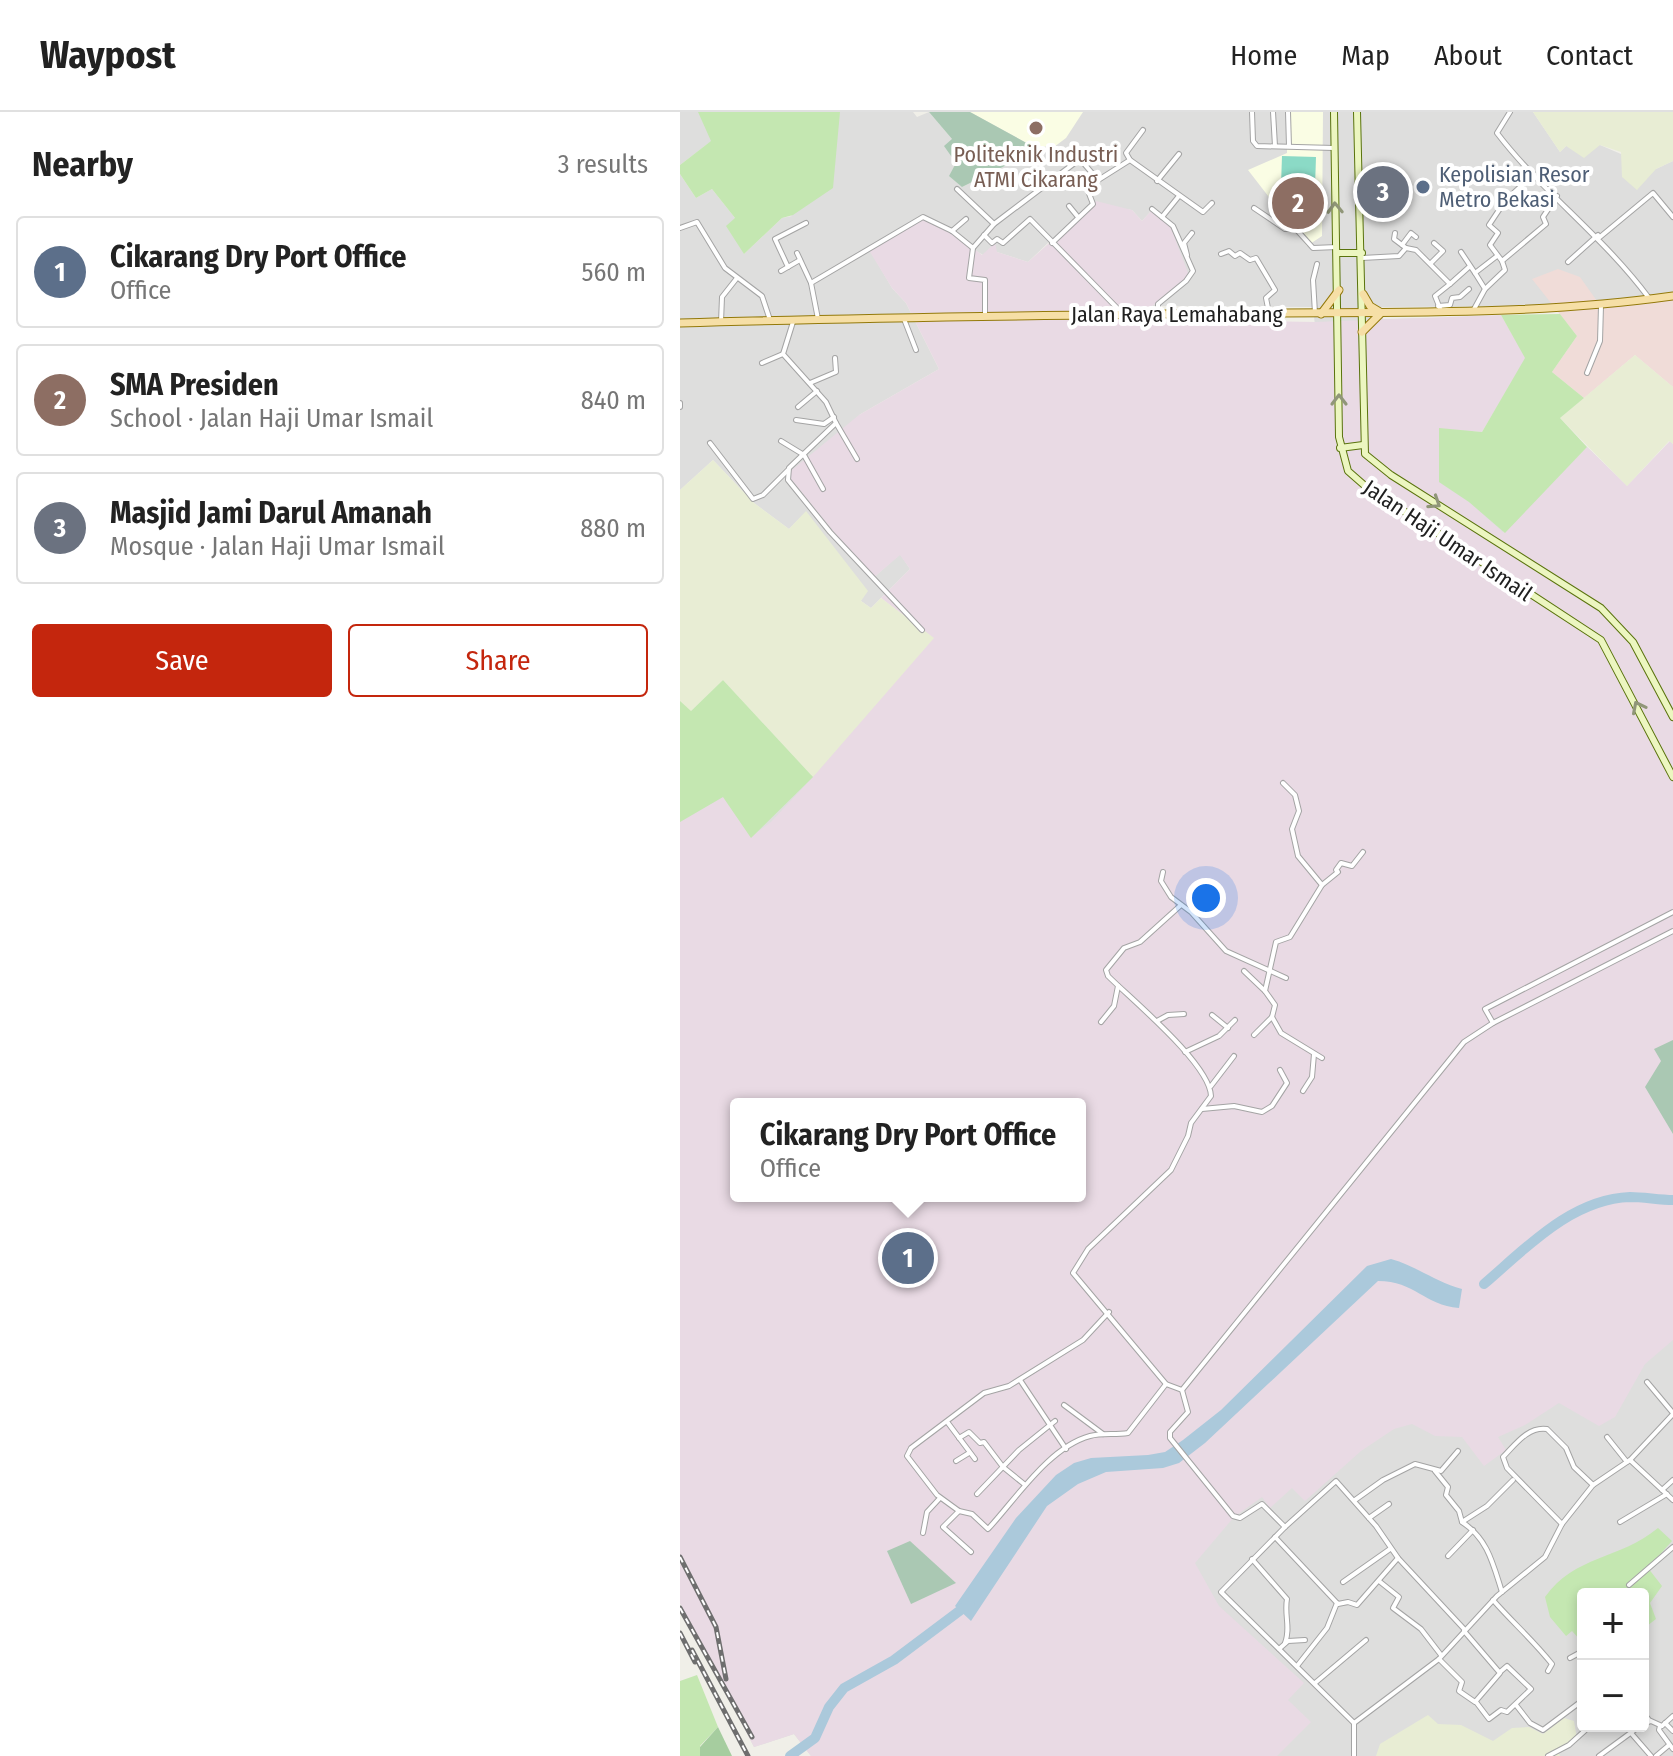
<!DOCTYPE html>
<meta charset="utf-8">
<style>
:root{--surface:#fff;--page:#f2f2f2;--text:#222;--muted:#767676;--line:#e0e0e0;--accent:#c4260d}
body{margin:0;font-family:"Fira Sans Condensed",sans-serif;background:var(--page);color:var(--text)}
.controls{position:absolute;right:24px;bottom:24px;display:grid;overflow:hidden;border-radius:8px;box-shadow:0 4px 12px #0003}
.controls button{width:72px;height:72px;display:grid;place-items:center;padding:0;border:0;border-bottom:2px solid var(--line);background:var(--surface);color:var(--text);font:40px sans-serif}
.you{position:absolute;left:526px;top:786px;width:28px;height:28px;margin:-20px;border:6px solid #fff;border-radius:50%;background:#1a73e8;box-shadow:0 0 0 12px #1a73e833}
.badge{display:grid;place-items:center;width:52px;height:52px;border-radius:50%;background:var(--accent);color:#fff;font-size:26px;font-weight:700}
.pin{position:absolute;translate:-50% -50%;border:4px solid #fff;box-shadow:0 2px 8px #0006}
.popup{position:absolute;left:50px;top:986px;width:356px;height:104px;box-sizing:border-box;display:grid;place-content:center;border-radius:8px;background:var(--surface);filter:drop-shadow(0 2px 6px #0005);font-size:26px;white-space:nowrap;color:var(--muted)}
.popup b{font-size:30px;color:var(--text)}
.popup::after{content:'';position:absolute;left:50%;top:100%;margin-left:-16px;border:16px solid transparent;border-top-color:var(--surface)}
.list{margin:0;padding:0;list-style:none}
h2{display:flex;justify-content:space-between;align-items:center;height:104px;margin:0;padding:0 32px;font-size:34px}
h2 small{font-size:26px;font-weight:400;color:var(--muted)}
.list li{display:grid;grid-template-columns:52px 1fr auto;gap:24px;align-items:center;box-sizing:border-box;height:112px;margin:0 16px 16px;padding:0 16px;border:2px solid var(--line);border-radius:8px}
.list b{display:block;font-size:30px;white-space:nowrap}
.list p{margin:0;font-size:26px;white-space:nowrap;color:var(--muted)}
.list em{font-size:26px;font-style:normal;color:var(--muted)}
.actions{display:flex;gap:16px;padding:24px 32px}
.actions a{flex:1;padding:18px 0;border:2px solid var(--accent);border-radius:8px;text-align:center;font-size:28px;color:var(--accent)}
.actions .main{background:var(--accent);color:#fff}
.map{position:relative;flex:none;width:993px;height:1644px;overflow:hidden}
header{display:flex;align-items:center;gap:48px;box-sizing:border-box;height:112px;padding:0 40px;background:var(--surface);border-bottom:2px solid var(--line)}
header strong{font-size:38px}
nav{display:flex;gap:44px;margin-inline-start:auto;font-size:28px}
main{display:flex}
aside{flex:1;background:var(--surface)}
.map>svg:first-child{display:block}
.residential{fill:#dededd;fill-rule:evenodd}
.commercial{fill:#f0dcd8}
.industrial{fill:#e9dae4;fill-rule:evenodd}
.education{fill:#fafde4}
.farmland{fill:#e8edd4}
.grass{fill:#c4e7b1}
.forest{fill:#a6cd9f}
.cemetery{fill:#aac8b3}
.pitch{fill:#8bdac6}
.water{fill:#abc9db}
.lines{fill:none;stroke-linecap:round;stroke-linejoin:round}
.river{stroke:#abc9db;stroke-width:10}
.minor-casing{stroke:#a4a4a4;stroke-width:6}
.secondary-casing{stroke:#59730c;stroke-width:8}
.primary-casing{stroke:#93790a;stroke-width:9}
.minor{stroke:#fff;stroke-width:4}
.secondary{stroke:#ecf6c0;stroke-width:6}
.primary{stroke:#f6dfa6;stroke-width:7}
.rail-casing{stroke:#6e6e6e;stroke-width:5}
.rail{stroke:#fff;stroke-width:2;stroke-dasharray:6;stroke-linecap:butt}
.oneway{stroke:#909678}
.education-dot{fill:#8d6e63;stroke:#fff;stroke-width:3}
.service-dot{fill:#5c6f8a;stroke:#fff;stroke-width:3}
.labels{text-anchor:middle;stroke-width:8;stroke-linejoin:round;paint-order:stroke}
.education-label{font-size:22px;fill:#785e54;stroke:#fff}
.service-label{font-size:22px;fill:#4e5e75;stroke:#fff;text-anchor:start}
.street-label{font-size:22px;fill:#202020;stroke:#fff}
</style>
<header>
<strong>Waypost</strong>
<nav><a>Home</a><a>Map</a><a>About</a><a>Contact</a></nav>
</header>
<main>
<aside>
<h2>Nearby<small>3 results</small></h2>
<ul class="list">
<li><span class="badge" style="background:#5c6f8a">1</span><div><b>Cikarang Dry Port Office</b><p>Office</p></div><em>560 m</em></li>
<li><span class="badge" style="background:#8d6e63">2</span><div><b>SMA Presiden</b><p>School · Jalan Haji Umar Ismail</p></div><em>840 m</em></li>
<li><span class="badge" style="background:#6b7280">3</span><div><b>Masjid Jami Darul Amanah</b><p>Mosque · Jalan Haji Umar Ismail</p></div><em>880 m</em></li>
</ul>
<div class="actions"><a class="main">Save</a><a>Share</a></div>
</aside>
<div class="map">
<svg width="993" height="1644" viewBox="0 0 993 1644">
<rect width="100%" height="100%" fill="#f0efe8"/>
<path class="residential" d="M0,0H233L237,5L249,0L272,27L282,75L343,45L290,0H853L880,40L886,34L920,33L976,57L993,49V180L873,194L701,195L703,207L759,206L824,421L907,335L947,374L993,332V1644H131L114,1622L74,1635L0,1491V589L10,599L133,664L254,526L641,270L633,195L472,194L501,174L472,98L462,109L452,98L429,95L369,130L348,150L317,140L303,143L241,106L188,135L212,176L226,191L259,257L179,303L192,467L220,442L230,457L191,496L181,489L126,400L109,417L74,391L33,348L0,378V62L16,86L32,77L55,106L64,142L102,106L112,104L30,30L0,53ZM56,992H400V1084H56ZM903,1482H963V1614H903Z"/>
<path class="commercial" d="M878,157L900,165L917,189L993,180V275L955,243L904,286L872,260L897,224L852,167Z"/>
<path class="industrial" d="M416,89L452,98L462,109L472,98L490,113L508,161L501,174L472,194L466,207L635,210L821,203L846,246L802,320L759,317V370L789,390L824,421L907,335L947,374L990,329L993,332V1228L965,1252L935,1305L919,1314L879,1291L845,1313L818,1325L826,1338L804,1354L782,1325L755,1324L732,1312L714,1317L681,1339L625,1389L612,1376L590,1396L582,1385L554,1405L515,1451L539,1494L624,1571L608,1588L631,1610L597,1644H131L114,1622L74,1635L0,1491V710L43,685L71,725L91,710L133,665L253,526L201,486L230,457L220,443L192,467L107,362L179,303L259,257L226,191L212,176L187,135L242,106L271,119L302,143L315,131L317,140L348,150ZM56,992H400V1084H56Z"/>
<g class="education">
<path d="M290,0H403L386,26L374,35L352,34Z"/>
<path d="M607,0H643L642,124L627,134L568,58L607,41Z"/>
</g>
<g class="farmland">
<path d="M853,0H993V49L976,57L957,78L942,65L941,40L920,33L904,46L886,34L880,40Z"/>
<path d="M955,243L993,275V332L989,329L947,374L880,306Z"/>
<path d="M33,348L74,391L109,417L126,399L188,479L181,489L191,496L201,486L254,526L133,665L43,568L10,600L0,589V378Z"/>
<path d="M748,1603L758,1612L781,1613L813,1629L832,1616L849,1615L863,1622L884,1606L894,1609L897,1626L878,1638L880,1644H696L700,1632Z"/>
</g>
<g class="grass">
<path d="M18,0H160L153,76L113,103L102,106L64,142L46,114L55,106L32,77L16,86L0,62V53L31,29Z"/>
<path d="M880,202L897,224L872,260L904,286L880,306L907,335L825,421L789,390L759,370V316L802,320L845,246L821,203Z"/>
<path d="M43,568L133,665L71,726L43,685L0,710V589L11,599Z"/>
<path d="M978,1416L992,1429L968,1456L982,1474L970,1491L976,1507L963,1517V1482H903V1531L892,1519L886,1524L870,1505L865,1485C895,1443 939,1448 978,1416Z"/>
<path d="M17,1563L38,1615L20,1634V1644H0V1569Z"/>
</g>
<path class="forest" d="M38,1615L52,1644H20V1635Z"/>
<g class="cemetery">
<path d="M249,0H290L352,34L343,45L282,75L269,64L276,51L264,34L272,27Z"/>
<path d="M993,928V1022L965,975L981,949L974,937Z"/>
<path d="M230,1429L276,1471L231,1492L207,1439Z"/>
</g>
<path class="pitch" d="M602,44L636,45L635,75L601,73Z"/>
<path class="water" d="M711,1147C736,1154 756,1170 782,1177L779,1196C744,1193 735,1169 698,1169L525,1331L499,1351L483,1356L426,1360L398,1372L367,1394L291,1509L275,1494L336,1406L376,1363L394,1351L411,1346L468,1343L485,1340L503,1328L541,1298L687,1154Z"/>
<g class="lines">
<g class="river">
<path d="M804,1172C845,1137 891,1087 950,1085C964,1085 979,1088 993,1088"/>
<path d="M110,1644L135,1626L149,1595L164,1576L214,1548L290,1491"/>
</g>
<defs>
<g id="minor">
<path d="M572,0L573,29L577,34L654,36"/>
<path d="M593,0L595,34"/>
<path d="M608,0L609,34"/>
<path d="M830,0L817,21C862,80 922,123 969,186"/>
<path d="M463,18L446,41L450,48L523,100L532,91"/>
<path d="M854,62L825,89L809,113L818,121L810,133L822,149L866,112L863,105L877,84"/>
<path d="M477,69L499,42"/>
<path d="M277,77L314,112"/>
<path d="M389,94L398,105"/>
<path d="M574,96L605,117L615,116L633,136L657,135"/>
<path d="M472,97L493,114L513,159L506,169L478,192V202"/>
<path d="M482,105L499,84"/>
<path d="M0,116L17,110L45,156L82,184L90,208"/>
<path d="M272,119L286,107"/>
<path d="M715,121L714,127L726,136"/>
<path d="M304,123L312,131L317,127L323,131L350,107L442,201"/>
<path d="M920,125L973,81L993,105"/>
<path d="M372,131L413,92L408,79L412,72L450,48"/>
<path d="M722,133L731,121L736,125"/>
<path d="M293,136L289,166L305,168V204"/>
<path d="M781,140L795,161"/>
<path d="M117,141L131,171L138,207"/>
<path d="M541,142L549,139L555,144L560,141L570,148L576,146L595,178L586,186L589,201"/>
<path d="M507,143L504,131L512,121"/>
<path d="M682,146L719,144L726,136L736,138L770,172L755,184L761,199"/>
<path d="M888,150L918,123"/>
<path d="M751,151L763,139L754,131"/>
<path d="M108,155L95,127L126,111"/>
<path d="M101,159L120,148"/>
<path d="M131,171L243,105L272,119L293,136L314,112L400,47L418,68"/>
<path d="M770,172L789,155"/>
<path d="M805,177L795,161L817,144"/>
<path d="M758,194L770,193L772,186L780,185L789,177"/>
<path d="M793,199L805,177L825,158L822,149"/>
<path d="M635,201L633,168L637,152"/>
<path d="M224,207L236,238"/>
<path d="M41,210L42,185L57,166"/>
<path d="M113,210L103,242L146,290L156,311L109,356L108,368L150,420L242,518"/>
<path d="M82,251L103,242"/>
<path d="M907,261L920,229L921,194"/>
<path d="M130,271L156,260L155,246"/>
<path d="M0,291V295"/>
<path d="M118,295L137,279"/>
<path d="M116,308L144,312L154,305"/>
<path d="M156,311L177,347"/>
<path d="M101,329L124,343L143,377"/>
<path d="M30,331L73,387L83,383L108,358"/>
<path d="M603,671L615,683L619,699L612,717L618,744L642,773L610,825L596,830L585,879L595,893L592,905L601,921L642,946"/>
<path d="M483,760L481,769L491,785L511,800L546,839L606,866"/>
<path d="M642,773L658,760L656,758L661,751L672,754L683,740"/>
<path d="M501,793L460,830L444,836L426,858L428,864C452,888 530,952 531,984L511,1011L508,1024L491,1058L408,1137L393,1161L486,1272L502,1278L508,1300L490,1320V1326L553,1404L560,1406L582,1392L605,1415L656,1369L696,1414L718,1446L785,1518"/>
<path d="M564,859L585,879"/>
<path d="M532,903L548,916"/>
<path d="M477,909L488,903L504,902"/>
<path d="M421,910L434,894L438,874"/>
<path d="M813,911L805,897L993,800"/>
<path d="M574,923L592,905"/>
<path d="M505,940L539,924L555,908"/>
<path d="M531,974L554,944"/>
<path d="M623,979L632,965L634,942"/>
<path d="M522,997L554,994L582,1000L592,994L607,971L600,958"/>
<path d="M429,1200L403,1228L329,1274L304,1281L231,1336L227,1344L257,1383L279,1399L292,1402L308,1417C336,1387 369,1335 410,1324C422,1321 435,1323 448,1321L486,1272"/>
<path d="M340,1268L386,1337"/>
<path d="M967,1270L993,1301"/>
<path d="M502,1278L784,930L813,911L993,819"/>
<path d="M384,1293L423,1322"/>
<path d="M268,1311L295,1347"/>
<path d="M927,1325L947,1350"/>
<path d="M279,1326L289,1320L300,1331L304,1330L323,1355L344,1372"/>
<path d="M950,1348L993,1302"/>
<path d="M276,1349L289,1341"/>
<path d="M755,1359L768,1375L766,1383L779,1399L782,1410C808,1427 813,1452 822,1480"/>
<path d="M982,1378L993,1368"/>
<path d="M297,1382L339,1338L375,1309"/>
<path d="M675,1388L703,1368L735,1352L761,1359L778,1339"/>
<path d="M279,1399L263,1415L291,1440"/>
<path d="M689,1406L709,1392"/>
<path d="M782,1410L807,1394L833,1368"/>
<path d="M940,1410L987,1382"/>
<path d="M882,1412L827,1356L823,1345C835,1333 848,1314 867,1317L886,1336L894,1355L913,1373"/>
<path d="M605,1415L541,1480L674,1611V1644"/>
<path d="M243,1421L247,1400L260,1386"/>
<path d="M595,1425L658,1492L668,1490L677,1493L718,1446"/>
<path d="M768,1444L793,1418"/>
<path d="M572,1447L607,1487C604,1503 611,1516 605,1531"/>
<path d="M699,1469L719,1485L713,1496L741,1517L761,1543"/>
<path d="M663,1470L710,1437"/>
<path d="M949,1473L993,1435"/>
<path d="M813,1488C833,1511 853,1528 872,1552L868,1559"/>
<path d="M599,1537L608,1529L625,1528"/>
<path d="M890,1546L903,1539"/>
<path d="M759,1547L782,1570L779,1579L795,1590L820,1561L784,1519"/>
<path d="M617,1554L647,1516L657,1491"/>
<path d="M635,1571L686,1528"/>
<path d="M796,1590L809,1607L821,1598L827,1600L851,1577L827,1554L820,1560"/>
<path d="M836,1593L850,1611L863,1618L903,1588"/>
<path d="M963,1601L970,1609"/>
<path d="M674,1611L759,1547L817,1484L865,1445L882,1412L913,1373L950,1348L993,1388"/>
<path d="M985,1611L993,1619"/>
<path d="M963,1612L971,1609L982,1614L993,1604"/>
<path d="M980,1614L979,1618L993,1637"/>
<path d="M951,1621L971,1644"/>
<path d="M868,1644L889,1633L910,1614"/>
<path d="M919,1644L960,1614"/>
<path d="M976,1644L989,1633"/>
</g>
<g id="secondary">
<path d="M654,0L659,325L668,359L684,373L921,528L993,665"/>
<path d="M677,0L685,342L711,363L921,496L953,530L993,605"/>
<path d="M657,141H682"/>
<path d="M660,336L683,333"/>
</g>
<g id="primary">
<path d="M683,182L690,194L700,200"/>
<path d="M641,202L659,178"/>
<path d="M0,211C194,205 388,203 582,201C719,200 857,203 993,184"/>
<path d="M682,220L700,202"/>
</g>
</defs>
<use href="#minor" class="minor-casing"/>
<use href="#secondary" class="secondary-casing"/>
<use href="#primary" class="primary-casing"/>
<use href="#minor" class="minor"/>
<use href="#secondary" class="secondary"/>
<use href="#primary" class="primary"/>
<defs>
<g id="rail">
<path d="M0,1445L36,1515L46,1567"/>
<path d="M0,1496L72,1625"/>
<path d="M0,1521L15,1550"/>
<path d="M12,1538L68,1644"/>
</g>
</defs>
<use href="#rail" class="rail-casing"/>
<use href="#rail" class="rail"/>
</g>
<defs><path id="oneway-chevron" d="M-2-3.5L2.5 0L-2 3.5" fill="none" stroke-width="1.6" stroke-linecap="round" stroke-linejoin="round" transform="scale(2)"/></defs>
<g class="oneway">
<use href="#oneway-chevron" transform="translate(655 96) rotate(-92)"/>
<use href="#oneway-chevron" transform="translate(659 288) rotate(-90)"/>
<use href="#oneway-chevron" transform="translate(755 391) rotate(33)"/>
<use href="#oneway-chevron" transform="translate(958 595) rotate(-117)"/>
</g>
<circle class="education-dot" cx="356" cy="16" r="8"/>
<circle class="service-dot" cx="743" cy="75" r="8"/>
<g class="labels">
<g class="education-label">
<text x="356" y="50">Politeknik Industri<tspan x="356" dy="25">ATMI Cikarang</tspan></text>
</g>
<g class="service-label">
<text x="759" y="70">Kepolisian Resor<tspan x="759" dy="25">Metro Bekasi</tspan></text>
</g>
<g class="street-label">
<text x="497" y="210">Jalan Raya Lemahabang</text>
<text transform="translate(768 428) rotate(34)" y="8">Jalan Haji Umar Ismail</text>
</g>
</g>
</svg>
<div class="controls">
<button>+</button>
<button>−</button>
</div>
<div class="you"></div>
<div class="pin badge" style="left:228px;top:1146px;background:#5c6f8a">1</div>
<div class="popup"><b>Cikarang Dry Port Office</b>Office</div>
<div class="pin badge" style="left:618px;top:91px;background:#8d6e63">2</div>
<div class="pin badge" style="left:703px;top:80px;background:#6b7280">3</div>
</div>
</main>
